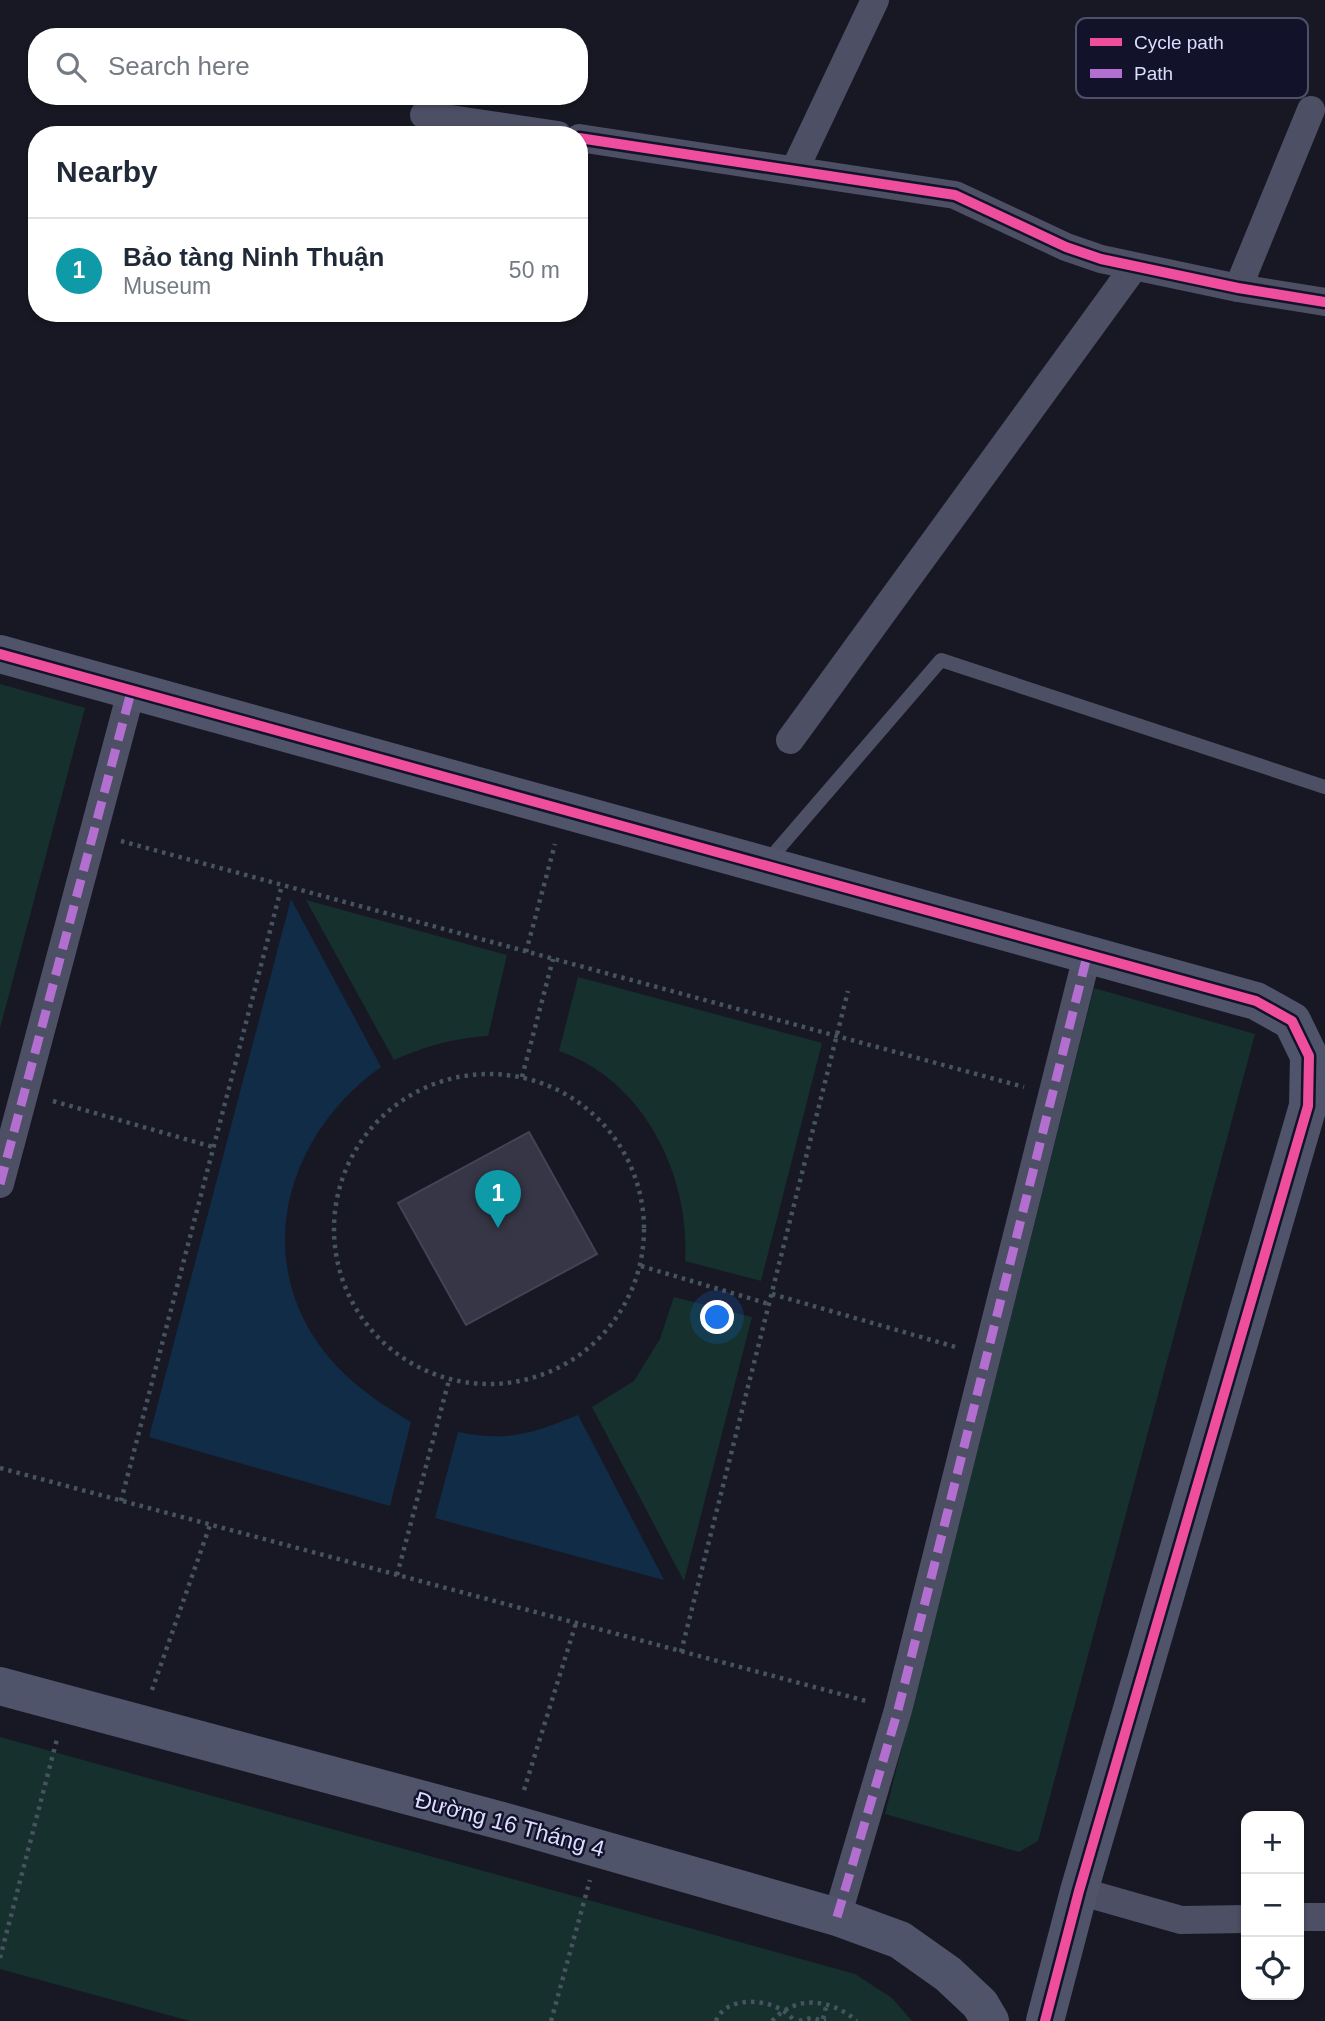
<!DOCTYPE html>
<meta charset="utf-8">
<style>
:root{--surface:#fff;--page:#f6f6f7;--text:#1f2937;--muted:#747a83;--line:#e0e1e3;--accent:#7c3aed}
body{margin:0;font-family:Helvetica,sans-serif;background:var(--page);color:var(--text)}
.controls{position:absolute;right:21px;bottom:21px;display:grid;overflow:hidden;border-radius:14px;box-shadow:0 2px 5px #0004}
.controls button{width:63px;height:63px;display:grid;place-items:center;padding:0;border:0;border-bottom:2px solid var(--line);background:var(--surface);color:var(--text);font:35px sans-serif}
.you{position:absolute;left:718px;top:1318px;width:24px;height:24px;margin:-18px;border:5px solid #fff;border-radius:50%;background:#1a73e8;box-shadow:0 0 0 10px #1a73e833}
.badge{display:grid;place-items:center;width:46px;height:46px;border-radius:50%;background:var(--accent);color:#fff;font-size:23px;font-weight:700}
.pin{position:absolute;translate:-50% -58px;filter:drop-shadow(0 2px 4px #0008)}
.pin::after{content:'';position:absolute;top:37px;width:24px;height:21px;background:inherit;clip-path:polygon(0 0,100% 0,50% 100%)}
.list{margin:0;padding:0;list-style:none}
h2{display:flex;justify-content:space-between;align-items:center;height:91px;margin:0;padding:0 28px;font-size:30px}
h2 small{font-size:23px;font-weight:400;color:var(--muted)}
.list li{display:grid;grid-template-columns:46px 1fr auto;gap:21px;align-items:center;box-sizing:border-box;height:105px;padding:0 28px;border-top:2px solid var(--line)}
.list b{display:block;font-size:26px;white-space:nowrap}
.list p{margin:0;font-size:23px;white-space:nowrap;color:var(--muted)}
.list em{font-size:23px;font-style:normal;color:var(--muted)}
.icon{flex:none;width:38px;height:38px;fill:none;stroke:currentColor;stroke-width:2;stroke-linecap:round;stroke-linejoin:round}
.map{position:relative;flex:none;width:1325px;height:2021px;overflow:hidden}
.search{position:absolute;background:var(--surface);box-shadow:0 2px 5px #0004;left:28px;top:28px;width:560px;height:77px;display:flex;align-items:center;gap:18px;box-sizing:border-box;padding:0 24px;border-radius:28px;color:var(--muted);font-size:26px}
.panel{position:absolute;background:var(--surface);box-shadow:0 2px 5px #0004;left:28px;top:126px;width:560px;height:196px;border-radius:28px}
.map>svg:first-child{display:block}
.green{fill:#15302d}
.water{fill:#102c47}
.building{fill:#363646;stroke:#434357;stroke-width:2}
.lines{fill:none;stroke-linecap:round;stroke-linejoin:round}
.path{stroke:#45545e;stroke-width:4.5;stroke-dasharray:3.5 5;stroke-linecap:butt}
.lane{stroke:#4d4f65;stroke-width:14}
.street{stroke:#4d4f65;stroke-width:28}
.secondary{stroke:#50546a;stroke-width:38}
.quiet{stroke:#b36fd0;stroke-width:9;stroke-dasharray:18 9;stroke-linecap:butt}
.cycleway-casing{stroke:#12122a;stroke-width:15}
.cycleway{stroke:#ef4d9e;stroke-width:10}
.labels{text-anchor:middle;stroke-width:5;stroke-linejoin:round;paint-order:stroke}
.street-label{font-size:23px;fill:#dcddfe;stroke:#12122a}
.key{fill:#12122a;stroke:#4f4f6a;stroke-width:2}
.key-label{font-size:19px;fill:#dcddfe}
</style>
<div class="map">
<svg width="1325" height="2021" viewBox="0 0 1325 2021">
<rect width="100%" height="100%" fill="#181824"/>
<g class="green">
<path d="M0,684L85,708L0,1028Z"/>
<path d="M306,900L507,955L488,1036C453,1038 426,1046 394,1060Z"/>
<path d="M578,977L822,1043L761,1281L685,1261C691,1176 643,1079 559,1051Z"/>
<path d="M1094,988L1255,1034L1038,1841L1019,1852L885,1814Z"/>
<path d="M674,1297L752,1317L684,1581L592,1407L634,1381L660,1339Z"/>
<path d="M0,1737L855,1974L892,1998L912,2021H190L0,1969Z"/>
</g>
<g class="water">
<path d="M291,899L381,1067C298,1125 255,1235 309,1329C333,1371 370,1398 411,1422L390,1506L149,1437Z"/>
<path d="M578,1415L664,1580L435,1518L458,1432C508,1442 531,1434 578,1415Z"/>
</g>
<path class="building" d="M529,1132L597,1254L466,1325L398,1203Z"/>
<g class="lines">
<g class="path">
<path d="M121,841L1024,1087"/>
<path d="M526,952L555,844"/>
<circle cx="489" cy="1229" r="155"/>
<path d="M522,1077L553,959"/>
<path d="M53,1101L213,1147"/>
<path d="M641,1266L769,1304"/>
<path d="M772,1294L959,1348"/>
<path d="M0,1468L870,1702"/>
<path d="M121,1501L282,885"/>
<path d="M397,1575L449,1380"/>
<path d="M681,1652L848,991"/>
<path d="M152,1690L210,1525"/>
<path d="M524,1790L576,1623"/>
<path d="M0,1958L57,1739"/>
<path d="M823,2019L827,2003"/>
<path d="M551,2021L590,1880"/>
<path d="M716,2021C727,1992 780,1999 794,2021"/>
<path d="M772,2021C797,1994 831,1999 857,2021"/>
<path d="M799,2021L811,2018L826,2021"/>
</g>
<path class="lane" d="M767,862L941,660L1325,787"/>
<g class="street">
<path d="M424,115L558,135"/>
<path d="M579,138L955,195L1066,247L1101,259L1238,288L1325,302"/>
<path d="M795,169L875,0"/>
<path d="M1238,288L1311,110"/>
<path d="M790,740L1134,267"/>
<path d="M0,1184L131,692"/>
<path d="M1079,1891L1181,1920L1246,1919"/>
<path d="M837,1917L898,1710L1087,956"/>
<path d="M1299,1917H1325"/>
</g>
<g class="secondary">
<path d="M0,654L1256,1001L1292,1021L1309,1056L1308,1106L1079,1891L1045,2021"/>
<path d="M0,1686L513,1824L837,1917L900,1940L948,1974L980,2004L990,2021"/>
</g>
<g class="quiet">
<path d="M0,1184L131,692"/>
<path d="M837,1917L898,1710L1087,956"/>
</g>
<defs>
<g id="cycleway">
<path d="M579,138L955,195L1066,247L1101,259L1238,288L1325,302"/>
<path d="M0,654L1256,1001L1292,1021L1309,1056L1308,1106L1079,1891L1045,2021"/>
</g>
</defs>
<use href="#cycleway" class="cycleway-casing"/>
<use href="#cycleway" class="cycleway"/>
</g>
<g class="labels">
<g class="street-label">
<text transform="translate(510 1824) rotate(15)" y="8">Đường 16 Tháng 4</text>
</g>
</g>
<rect x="1076" y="18" width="232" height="80" rx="10" class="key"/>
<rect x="1090" y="38" width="32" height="8" fill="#ef4d9e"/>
<rect x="1090" y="69" width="32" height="9" fill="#b36fd0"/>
<g class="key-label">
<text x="1134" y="49">Cycle path</text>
<text x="1134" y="80">Path</text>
</g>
</svg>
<div class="controls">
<button>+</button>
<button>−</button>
<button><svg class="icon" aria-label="locate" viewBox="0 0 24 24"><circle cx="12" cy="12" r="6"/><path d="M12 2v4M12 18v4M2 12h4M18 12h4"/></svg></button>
</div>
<div class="you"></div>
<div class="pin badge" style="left:498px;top:1228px;background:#0f9aa8">1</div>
<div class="search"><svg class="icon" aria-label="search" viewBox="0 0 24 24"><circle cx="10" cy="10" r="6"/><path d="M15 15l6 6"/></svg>Search here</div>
<section class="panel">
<h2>Nearby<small></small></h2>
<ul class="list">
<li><span class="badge" style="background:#0f9aa8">1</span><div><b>Bảo tàng Ninh Thuận</b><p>Museum</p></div><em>50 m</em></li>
</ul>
</section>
</div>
